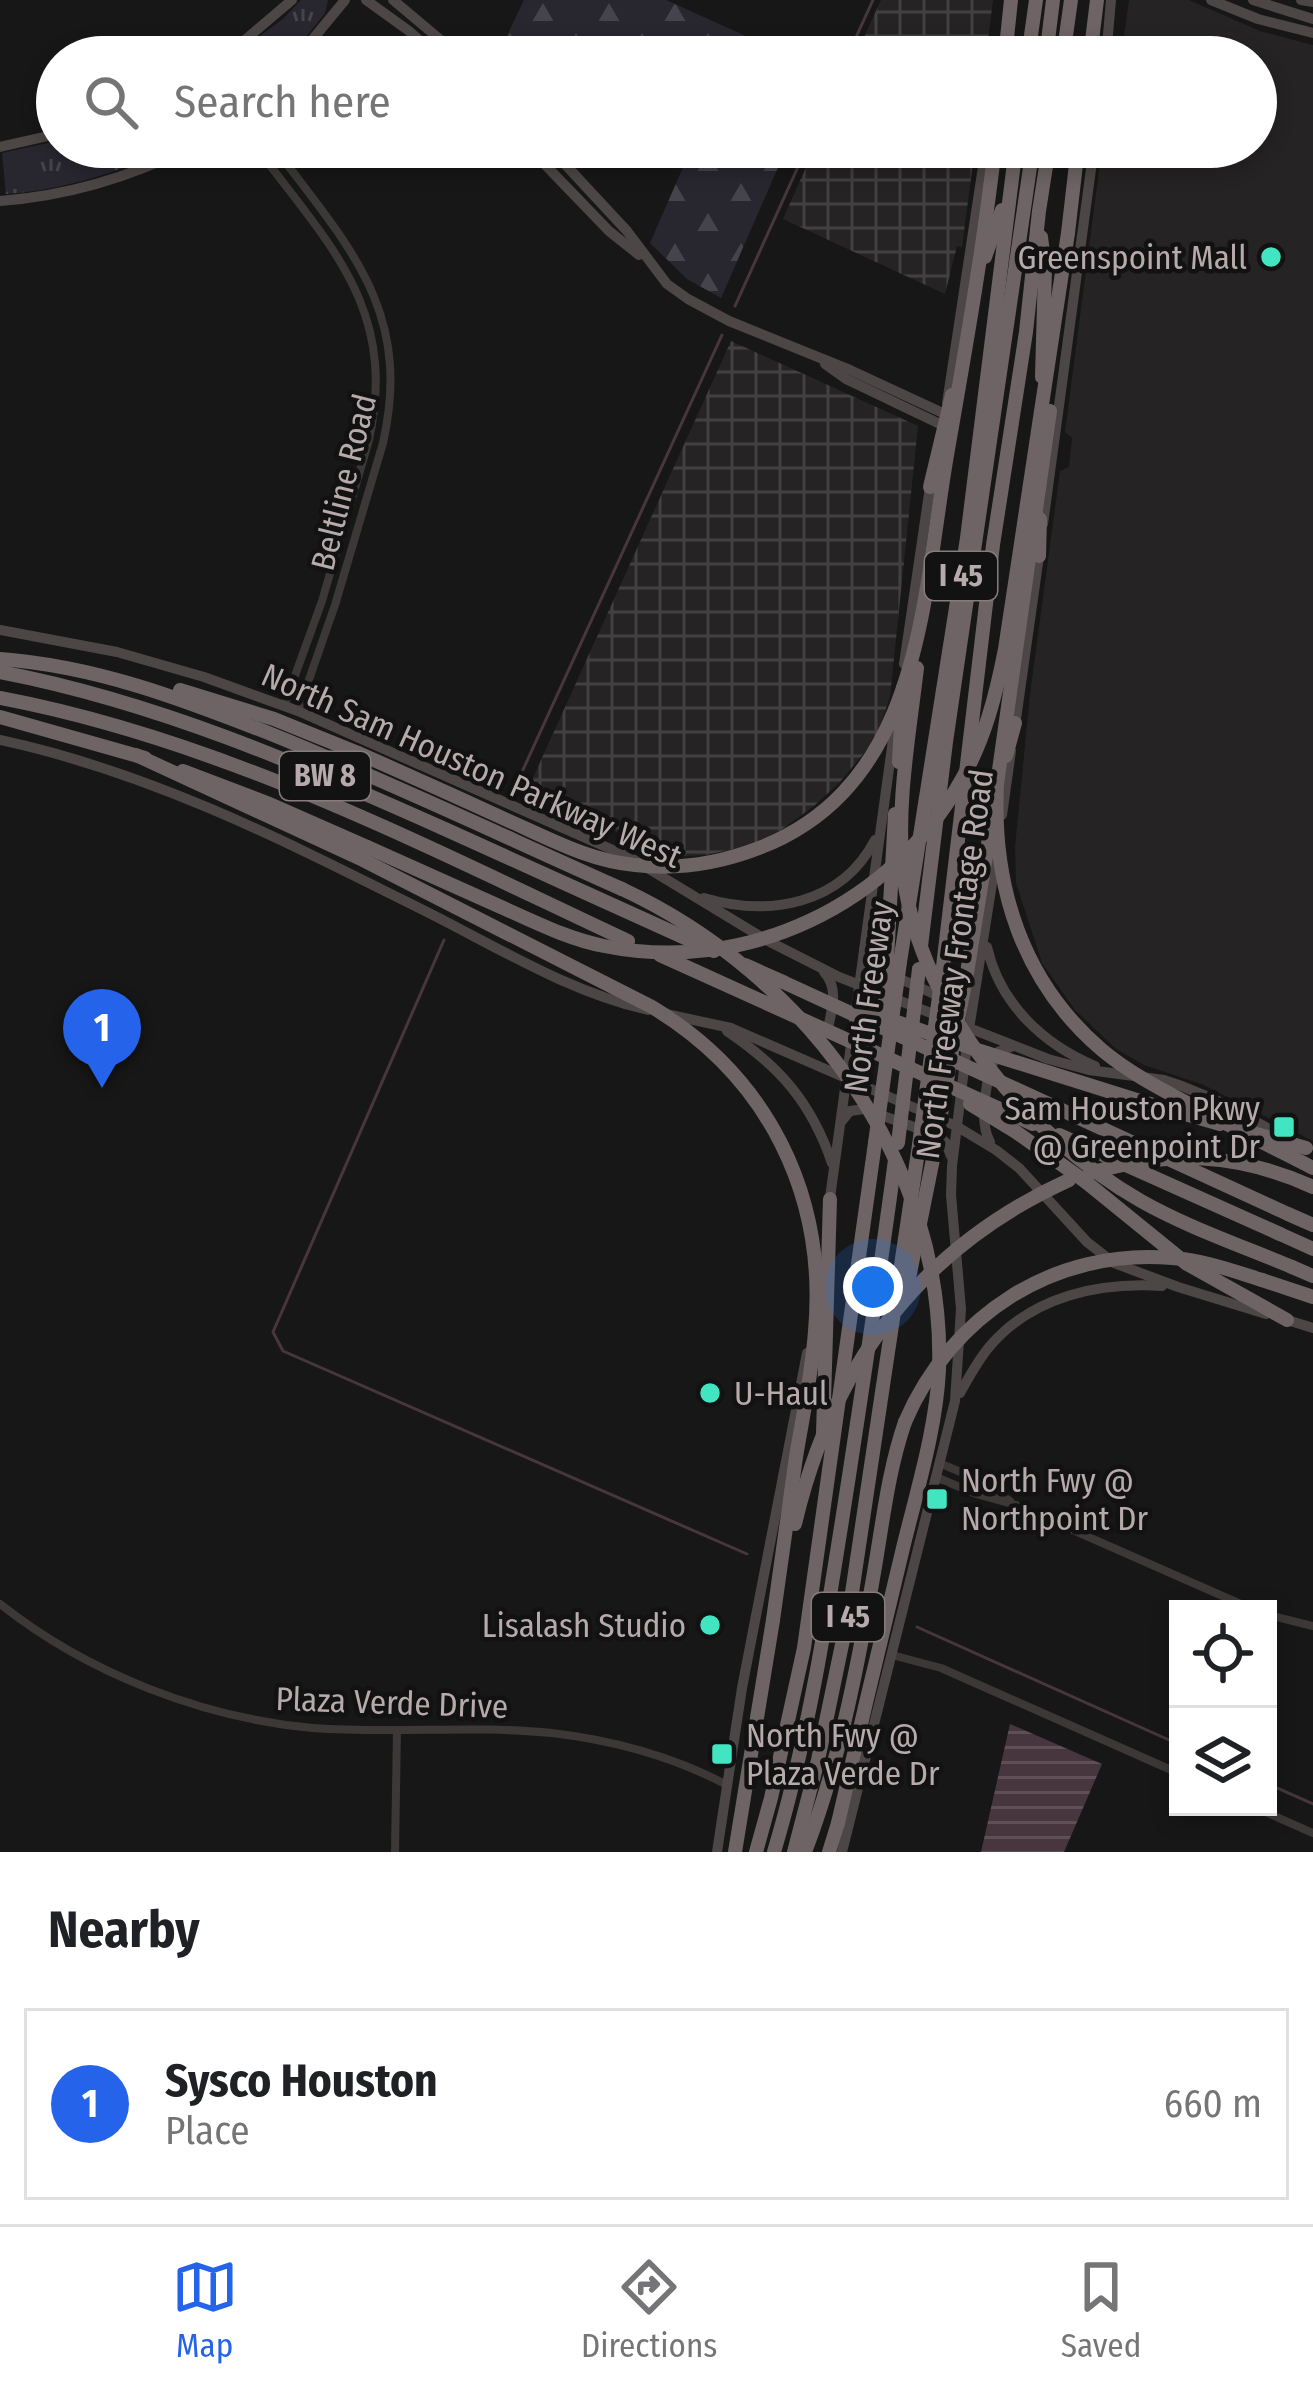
<!DOCTYPE html>
<style>
:root{--surface:#fff;--page:#f2f2f2;--text:#202124;--muted:#757577;--line:#e0e0e0;--accent:#2563eb}
body{margin:0;font-family:"Fira Sans Condensed",sans-serif;background:var(--page);color:var(--text)}
.controls{position:absolute;right:36px;bottom:36px;display:grid;overflow:hidden;border-radius:0px;box-shadow:0 6px 18px #0003}
.controls button{width:108px;height:108px;display:grid;place-items:center;padding:0;border:0;border-bottom:3px solid var(--line);background:var(--surface);color:var(--text);font:60px sans-serif}
.you{position:absolute;left:873px;top:1287px;width:42px;height:42px;margin:-30px;border:9px solid #fff;border-radius:50%;background:#1a73e8;box-shadow:0 0 0 18px #1a73e833}
.badge{display:grid;place-items:center;width:78px;height:78px;border-radius:50%;background:var(--accent);color:#fff;font-size:39px;font-weight:700}
.pin{position:absolute;translate:-50% -99px;filter:drop-shadow(0 3px 6px #0008)}
.pin::after{content:'';position:absolute;top:63px;width:42px;height:36px;background:inherit;clip-path:polygon(0 0,100% 0,50% 100%)}
.list{margin:0;padding:0;list-style:none}
h2{display:flex;justify-content:space-between;align-items:center;height:156px;margin:0;padding:0 48px;font-size:51px}
h2 small{font-size:39px;font-weight:400;color:var(--muted)}
.list li{display:grid;grid-template-columns:78px 1fr auto;gap:36px;align-items:center;box-sizing:border-box;height:192px;margin:0 24px 24px;padding:0 24px;border:3px solid var(--line);border-radius:0px}
.list b{display:block;font-size:45px;white-space:nowrap}
.list p{margin:0;font-size:39px;white-space:nowrap;color:var(--muted)}
.list em{font-size:39px;font-style:normal;color:var(--muted)}
.icon{flex:none;width:66px;height:66px;fill:none;stroke:currentColor;stroke-width:2;stroke-linecap:round;stroke-linejoin:round}
.map{position:relative;flex:none;width:1313px;height:1852px;overflow:hidden}
.search{position:absolute;background:var(--surface);box-shadow:0 6px 18px #0003;left:36px;right:36px;top:36px;height:132px;display:flex;align-items:center;gap:30px;box-sizing:border-box;padding:0 42px;border-radius:66px;color:var(--muted);font-size:45px}
.sheet{height:372px;background:var(--surface)}
nav{display:flex;justify-content:space-around;align-items:center;box-sizing:border-box;height:168px;border-top:3px solid var(--line);background:var(--surface);font-size:33px;color:var(--muted)}
nav a{display:grid;justify-items:center;gap:6px}
nav .on{color:var(--accent)}
.map>svg:first-child{display:block}
.built{fill:#252323}
.industrial{fill:url(#industrial-grid)}
.grass{fill:url(#grass-tufts)}
.forest{fill:url(#forest-firs)}
.water{fill:url(#water-rules)}
.lines{fill:none;stroke-linecap:round;stroke-linejoin:round}
.stream{stroke:#47363e;stroke-width:3}
.street{stroke:#3d3838;stroke-width:8}
.secondary{stroke:#4d4647;stroke-width:10}
.highway{stroke:#6e6466;stroke-width:14}
.highway-bridge{stroke:#6e6466;stroke-width:14}
.poi-dot{fill:#42e5c1;stroke:#131212;stroke-width:4.5}
.labels{text-anchor:middle;stroke-width:9;stroke-linejoin:round;paint-order:stroke}
.shield{fill:#131212;stroke:#867c7e;stroke-width:3}
.shield-label{font-size:30px;font-weight:bold;fill:#b7aaac}
.poi-label{font-size:33px;fill:#b7aaac;stroke:#131212;text-anchor:end}
.street-label{font-size:33px;fill:#b7aaac;stroke:#131212}
</style>
<div class="map">
<svg width="1313" height="1852" viewBox="0 0 1313 1852">
<defs>
<pattern id="industrial-grid" width="8" height="8" patternUnits="userSpaceOnUse" patternTransform="scale(3)"><rect width="8" height="8" fill="#252323"/><path d="M0 4h8M4 0v8" fill="none" stroke="#424040"/></pattern>
<pattern id="grass-tufts" width="24" height="20" patternUnits="userSpaceOnUse" patternTransform="scale(3)"><rect width="24" height="20" fill="#282730"/><path d="M3 7l-1-3M5 7V3M7 7l1-3M15 17l-1-3M17 17v-4M19 17l1-3" fill="none" stroke="#45444b"/></pattern>
<pattern id="forest-firs" width="22" height="20" patternUnits="userSpaceOnUse" patternTransform="scale(3)"><rect width="22" height="20" fill="#282730"/><path d="M5 1l3.5 6h-7zM16 11l3.5 6h-7z" fill="#45444b"/></pattern>
<pattern id="water-rules" width="6" height="5" patternUnits="userSpaceOnUse" patternTransform="scale(3)"><rect width="6" height="5" fill="#47363e"/><path d="M0 2.5h6" fill="none" stroke="#5f5057"/></pattern>
</defs>
<rect width="100%" height="100%" fill="#181717"/>
<path class="built" d="M1129,0H1189L1260,31L1313,45V1141L1204,1085L1144,1065L1116,1049L1075,1010L1042,963L1016,883L1015,847L1030,694L1060,471L1069,467L1072,438L1065,432L1102,147H1256V57H1121Z"/>
<g class="industrial">
<path d="M881,0H993L986,57H855Z"/>
<path d="M815,147H975L962,247L957,246L945,294L783,219Z"/>
<path d="M731,341L918,426L890,697L875,740L839,783L814,806L781,830L747,846L706,855L672,857L527,791Z"/>
</g>
<g class="grass">
<path d="M301,0H328L325,13L290,57H232L283,19Z"/>
<path d="M57,141V147H176C122,170 66,190 6,194L2,153Z"/>
</g>
<g class="forest">
<path d="M524,0H666L792,57H672L648,47L636,57H497Z"/>
<path d="M692,147H745L780,163L721,298L687,279L650,243Z"/>
</g>
<path class="water" d="M1010,1724L1102,1764L1064,1852H981Z"/>
<g class="lines">
<g class="stream">
<path d="M847,57L873,0"/>
<path d="M735,306L807,147"/>
<path d="M516,785L722,335"/>
<path d="M444,940L273,1332L283,1351L747,1554"/>
<path d="M917,1627L1178,1744"/>
<path d="M1268,1784L1313,1804"/>
</g>
<g class="street">
<path d="M256,147C329,245 398,308 369,440L322,601L284,706"/>
<path d="M274,147C348,246 413,310 383,443L335,605L298,711"/>
<path d="M939,1463L980,1480L1010,1501"/>
<path d="M936,1477L976,1494L1016,1505L1252,1609"/>
<path d="M0,1604C87,1673 202,1718 313,1728C392,1734 472,1725 552,1733C612,1740 674,1757 727,1785"/>
<path d="M1268,1615L1313,1626"/>
<path d="M892,1655L941,1668L1178,1773"/>
<path d="M1254,1807L1313,1833"/>
<path d="M395,1852L397,1730"/>
</g>
<g class="secondary">
<path d="M366,0L409,31L438,57"/>
<path d="M393,0L461,57"/>
<path d="M1211,0L1258,19L1313,33"/>
<path d="M1253,0L1313,19"/>
<path d="M1301,0L1313,2"/>
<path d="M220,57L246,39L292,0"/>
<path d="M298,57L345,0"/>
<path d="M1106,57L1111,0"/>
<path d="M0,147L57,134"/>
<path d="M528,147L609,231L639,255"/>
<path d="M549,147L627,231L667,284L688,299L729,321L850,370L945,414"/>
<path d="M0,201C65,196 131,177 190,147"/>
<path d="M825,364L846,379L942,425"/>
<path d="M947,403L986,147"/>
<path d="M1043,524L1094,147"/>
<path d="M0,630L117,652L204,677L298,711L631,858L768,941L839,977L1048,1059L1089,1070L1164,1080L1179,1085L1216,1100L1284,1137"/>
<path d="M904,664L931,480"/>
<path d="M1015,726L1040,549"/>
<path d="M0,740C154,773 291,844 431,914C502,950 570,992 648,1010"/>
<path d="M1002,815L1011,751"/>
<path d="M704,898C769,917 841,905 875,840"/>
<path d="M987,947C1000,1004 1043,1044 1095,1066"/>
<path d="M864,949L873,967L941,997"/>
<path d="M824,972C840,989 831,1012 827,1033"/>
<path d="M666,1014L731,1028L956,1126L996,1150L1019,1168L1087,1242L1114,1263L1178,1287L1266,1314"/>
<path d="M727,1031C780,1067 811,1102 832,1163"/>
<path d="M842,1121L850,1111L864,1109L939,1136L946,1143L951,1156"/>
<path d="M990,1142C978,1121 986,1074 998,1052L1013,1046"/>
<path d="M829,1205L896,718"/>
<path d="M1284,1319L1313,1328"/>
<path d="M960,1393C969,1377 978,1360 990,1346C1033,1296 1099,1282 1162,1286"/>
<path d="M717,1852L742,1688L807,1353"/>
<path d="M842,1852L955,1401L961,1309L951,1195L952,1166L969,1029L996,858"/>
</g>
<g class="highway">
<path d="M1005,57L1011,0"/>
<path d="M1028,57L1036,0"/>
<path d="M1046,57L1053,0"/>
<path d="M1063,57L1071,0"/>
<path d="M1090,57L1097,0"/>
<path d="M1068,233L1078,147"/>
<path d="M1041,237L1045,269L1042,377"/>
<path d="M985,257L1002,210"/>
<path d="M930,487L952,395"/>
<path d="M1039,556L1040,519"/>
<path d="M0,659C96,666 182,699 271,734C390,782 505,837 622,889"/>
<path d="M0,672C157,702 302,765 447,830C536,871 625,910 714,951"/>
<path d="M180,690L274,719L358,753"/>
<path d="M0,698C222,740 425,846 628,941"/>
<path d="M0,717L145,758"/>
<path d="M1006,756L1015,723"/>
<path d="M899,762L903,688"/>
<path d="M183,771L267,803L367,847"/>
<path d="M921,946L946,742L1033,147"/>
<path d="M887,959L895,814"/>
<path d="M900,962L967,538L1016,147"/>
<path d="M745,965L783,982"/>
<path d="M942,975L993,545L1026,332L1039,211L1049,147"/>
<path d="M966,979L993,813"/>
<path d="M1143,1102L1220,1124"/>
<path d="M1253,1133L1306,1148"/>
<path d="M1090,1173C1169,1150 1238,1153 1313,1187"/>
<path d="M1086,1182L1187,1264L1287,1320"/>
<path d="M1288,1214L1313,1225"/>
<path d="M1280,1234L1313,1249"/>
<path d="M1292,1267L1313,1276"/>
<path d="M1262,1280L1313,1297"/>
<path d="M906,1293L934,1154"/>
<path d="M823,1434L830,1199"/>
<path d="M735,1852L773,1620"/>
<path d="M756,1852L771,1798L804,1648L875,1143"/>
<path d="M774,1852C811,1728 829,1603 849,1476C865,1371 881,1266 895,1160"/>
<path d="M794,1852L818,1760L850,1606L919,1145"/>
<path d="M805,1852C838,1766 856,1675 872,1584C882,1530 887,1474 905,1422"/>
<path d="M829,1852L838,1823"/>
</g>
<g class="highway-bridge">
<path d="M1050,411L997,784C992,886 1022,982 1102,1050C1128,1072 1159,1088 1189,1104C1230,1126 1272,1147 1313,1168"/>
<path d="M917,668C909,737 895,810 904,879C922,1011 1029,1137 1141,1201C1189,1228 1242,1246 1292,1267"/>
<path d="M358,753C408,775 457,797 507,820C548,838 589,861 635,865C677,870 720,863 759,848C920,786 922,605 946,461C964,357 983,252 995,147"/>
<path d="M136,755L363,860L652,1007C768,1077 827,1195 815,1331C812,1373 803,1415 796,1457C788,1511 781,1566 773,1620"/>
<path d="M367,847C412,867 457,887 501,907C535,922 568,939 604,946C746,975 892,905 962,779C985,738 996,695 1005,649L1068,233"/>
<path d="M622,889C805,974 946,1162 939,1370C936,1430 917,1490 903,1548C881,1640 859,1731 838,1823"/>
<path d="M660,955L1033,1124"/>
<path d="M783,982L1288,1214"/>
<path d="M863,1010L974,1049L1143,1102"/>
<path d="M957,1025L966,979"/>
<path d="M884,1026L887,959"/>
<path d="M970,1104L1016,1132L1086,1182"/>
<path d="M1059,1135L1280,1234"/>
<path d="M875,1143L900,962"/>
<path d="M898,1143L919,969"/>
<path d="M919,1145L940,989"/>
<path d="M934,1154L952,1052"/>
<path d="M905,1422C951,1315 1054,1248 1172,1258C1203,1260 1233,1271 1262,1280"/>
<path d="M795,1524C832,1366 919,1248 1069,1180"/>
</g>
</g>
<g class="poi-dot">
<circle cx="1271" cy="257" r="12"/>
<rect x="1272" y="1115" width="24" height="24" rx="6"/>
<circle cx="710" cy="1393" r="12"/>
<rect x="925" y="1487" width="24" height="24" rx="6"/>
<circle cx="710" cy="1625" r="12"/>
<rect x="710" y="1742" width="24" height="24" rx="6"/>
</g>
<g class="labels">
<g class="shield">
<rect x="925" y="552" width="72" height="48" rx="9"/>
<rect x="280" y="752" width="90" height="48" rx="9"/>
<rect x="812" y="1593" width="72" height="48" rx="9"/>
</g>
<g class="shield-label">
<text x="961" y="586">I 45</text>
<text x="325" y="786">BW 8</text>
<text x="848" y="1627">I 45</text>
</g>
<g class="poi-label">
<text x="1247" y="269">Greenspoint Mall</text>
<text x="1260" y="1120">Sam Houston Pkwy<tspan x="1260" dy="38">@ Greenpoint Dr</tspan></text>
<text x="734" y="1405" text-anchor="start">U-Haul</text>
<text x="961" y="1492" text-anchor="start">North Fwy @<tspan x="961" dy="38">Northpoint Dr</tspan></text>
<text x="686" y="1637">Lisalash Studio</text>
<text x="746" y="1747" text-anchor="start">North Fwy @<tspan x="746" dy="38">Plaza Verde Dr</tspan></text>
</g>
<g class="street-label">
<text transform="translate(343 482) rotate(-76)" y="12">Beltline Road</text>
<text transform="translate(472 765) rotate(24)" y="12">North Sam Houston Parkway West</text>
<text transform="translate(954 964) rotate(-82)" y="12">North Freeway Frontage Road</text>
<text transform="translate(868 997) rotate(-82)" y="12">North Freeway</text>
<text transform="translate(392 1702) rotate(2)" y="12">Plaza Verde Drive</text>
</g>
</g>
</svg>
<div class="controls">
<button><svg class="icon" aria-label="locate" viewBox="0 0 24 24"><circle cx="12" cy="12" r="6"/><path d="M12 2v4M12 18v4M2 12h4M18 12h4"/></svg></button>
<button><svg class="icon" aria-label="layers" viewBox="0 0 24 24"><path d="M12 4l9 5-9 5-9-5zM3 14l9 5 9-5"/></svg></button>
</div>
<div class="you"></div>
<div class="pin badge" style="left:102px;top:1088px">1</div>
<div class="search"><svg class="icon" aria-label="search" viewBox="0 0 24 24"><circle cx="10" cy="10" r="6"/><path d="M15 15l6 6"/></svg>Search here</div>
</div>
<section class="sheet">
<h2>Nearby<small></small></h2>
<ul class="list">
<li><span class="badge">1</span><div><b>Sysco Houston</b><p>Place</p></div><em>660 m</em></li>
</ul>
</section>
<nav>
<a class="on"><svg class="icon" aria-label="map" viewBox="0 0 24 24"><path d="M3 6l6-2 6 2 6-2v14l-6 2-6-2-6 2zM9 4v14M15 6v14"/></svg>Map</a>
<a><svg class="icon" aria-label="directions" viewBox="0 0 24 24"><path d="M12 3l9 9-9 9-9-9zM9 14v-3h6M13 9l2 2-2 2"/></svg>Directions</a>
<a><svg class="icon" aria-label="saved" viewBox="0 0 24 24"><path d="M7 4h10v16l-5-4-5 4z"/></svg>Saved</a>
</nav>
